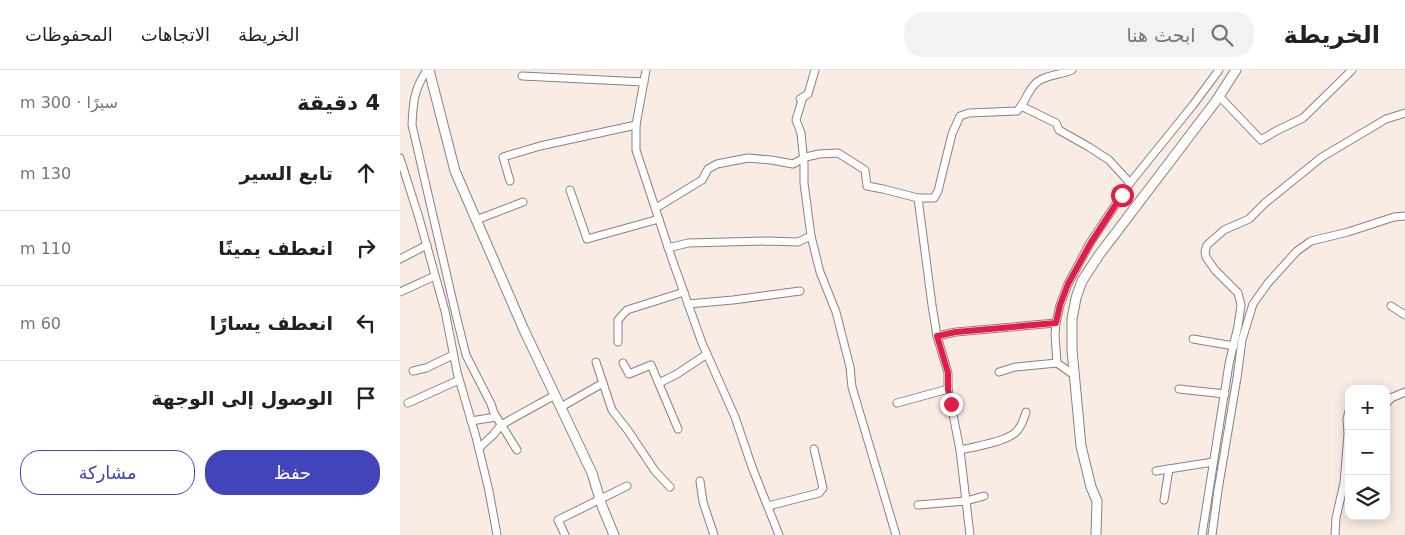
<!DOCTYPE html>
<html lang="ar">
<meta charset="utf-8">
<style>
:root{--surface:#fff;--page:#f2f2f2;--text:#202124;--muted:#757577;--line:#e0e0e0;--accent:#4344b9}
body{margin:0;font-family:"DejaVu Sans",Cairo,sans-serif;background:var(--page);color:var(--text);direction:rtl}
.controls{position:absolute;right:15px;bottom:15px;display:grid;overflow:hidden;border-radius:10px;box-shadow:0 2px 12px #0003}
.controls button{width:45px;height:45px;display:grid;place-items:center;padding:0;border:0;border-bottom:1px solid var(--line);background:var(--surface);color:var(--text);font:25px sans-serif}
.stop{position:absolute;width:15px;height:15px;margin:-11px;border:4px solid #e11d48;border-radius:50%;background:#fff}
.stop.end{background:#e11d48;border-color:#fff;box-shadow:0 1px 5px #0008}
.list{margin:0;padding:0;list-style:none}
h2{display:flex;justify-content:space-between;align-items:center;height:65px;margin:0;padding:0 20px;font-size:21px}
h2 small{font-size:16px;font-weight:400;color:var(--muted)}
.list li{display:grid;grid-template-columns:32px 1fr auto;gap:15px;align-items:center;box-sizing:border-box;height:75px;padding:0 20px;border-top:1px solid var(--line)}
.list b{display:block;font-size:19px;white-space:nowrap}
.list em{font-size:16px;font-style:normal;color:var(--muted)}
.actions{display:flex;gap:10px;padding:15px 20px}
.actions a{flex:1;padding:11px 0;border:1px solid var(--accent);border-radius:20px;text-align:center;font-size:18px;color:var(--accent)}
.actions .main{background:var(--accent);color:#fff}
.icon{flex:none;width:28px;height:28px;fill:none;stroke:currentColor;stroke-width:2;stroke-linecap:round;stroke-linejoin:round}
.map{position:relative;flex:none;width:1005px;height:465px;overflow:hidden;direction:ltr}
header{display:flex;align-items:center;gap:30px;box-sizing:border-box;height:70px;padding:0 25px;background:var(--surface);border-bottom:1px solid var(--line)}
header strong{font-size:24px}
nav{display:flex;gap:28px;margin-inline-start:auto;font-size:18px}
.search{width:350px;height:45px;background:var(--page);display:flex;align-items:center;gap:12px;box-sizing:border-box;padding:0 18px;border-radius:20px;color:var(--muted);font-size:19px}
main{display:flex}
aside{flex:1;background:var(--surface)}
.map>svg:first-child{display:block}
.lines{fill:none;stroke-linecap:round;stroke-linejoin:round}
.minor-casing{stroke:#8c8079;stroke-width:9}
.tertiary-casing{stroke:#8c8079;stroke-width:11}
.minor{stroke:#fff;stroke-width:7}
.tertiary{stroke:#fff;stroke-width:9}
.route{stroke:#e11d48;stroke-width:6}
</style>
<header>
<strong>الخريطة</strong>
<div class="search"><svg class="icon" aria-label="search" viewBox="0 0 24 24"><circle cx="10" cy="10" r="6"/><path d="M15 15l6 6"/></svg>ابحث هنا</div>
<nav><a>الخريطة</a><a>الاتجاهات</a><a>المحفوظات</a></nav>
</header>
<main>
<div class="map">
<svg width="1005" height="465" viewBox="0 0 1005 465">
<rect width="100%" height="100%" fill="#f9ece4"/>
<g class="lines">
<defs>
<g id="minor">
<path d="M27,0C14,19 13,32 12,55L56,245L66,285L91,334L94,343L117,380"/>
<path d="M246,0L236,55V80L272,189L302,273L335,347L352,397L379,465"/>
<path d="M122,6L244,12"/>
<path d="M819,26L861,70L876,61L903,48L952,0"/>
<path d="M403,27L396,50L401,63L404,93V113L411,166L420,202L436,242L450,297L452,317L496,465"/>
<path d="M400,29L408,24L415,0"/>
<path d="M621,36L656,53L659,60L689,77L709,90L730,113"/>
<path d="M0,88L19,148L45,241L57,302L76,367L89,421L97,465"/>
<path d="M110,111L103,87L140,76L236,55"/>
<path d="M170,120L187,169L259,149"/>
<path d="M518,128H534L538,121L552,64L560,46L569,43L617,41C625,33 627,22 635,14C643,5 661,5 672,0"/>
<path d="M256,138L302,110L308,99L317,94L348,88L371,90L393,94L406,87L419,84L438,83L465,100L467,116L483,119L518,128L532,235L537,266L548,303V319L560,380L570,465"/>
<path d="M76,150L123,132"/>
<path d="M268,178L288,173L367,171L398,172L411,166"/>
<path d="M0,189L27,175"/>
<path d="M0,222L35,206"/>
<path d="M288,234L333,230L400,221"/>
<path d="M991,236L1005,245"/>
<path d="M537,266L556,262L656,253"/>
<path d="M793,269L834,276"/>
<path d="M218,272V250L227,240L284,222"/>
<path d="M196,292L212,340L229,362L255,401L270,417"/>
<path d="M223,293L229,304L251,295L278,359"/>
<path d="M13,301L26,298L53,285"/>
<path d="M599,302L615,297L657,293"/>
<path d="M674,305L657,293L655,265L656,253L660,235L668,214L690,173L730,113L793,35L819,0"/>
<path d="M259,313L277,304L307,284"/>
<path d="M779,319L825,324"/>
<path d="M8,333L59,310"/>
<path d="M497,333L548,319"/>
<path d="M986,334L991,328L1005,322"/>
<path d="M161,337L203,313"/>
<path d="M71,351L96,347"/>
<path d="M79,378L93,365L101,355L155,325"/>
<path d="M560,380C574,377 604,372 615,363C621,358 624,349 626,342"/>
<path d="M756,401L813,392"/>
<path d="M300,411L303,432L314,465"/>
<path d="M764,430L769,399"/>
<path d="M518,435L566,431L584,426"/>
<path d="M368,436L419,423L423,418L414,379"/>
<path d="M165,465L158,450L227,416"/>
<path d="M802,465L829,294L838,256L841,235L838,223L815,200L806,187L805,182L807,175L824,160L849,149L865,133L922,87L986,49L1005,43"/>
<path d="M812,465L818,420L837,308L842,270L853,234L868,213L897,181L911,171L948,162L994,147L1005,146"/>
<path d="M935,465L936,448L944,413L948,364L947,349L949,341"/>
</g>
<g id="tertiary">
<path d="M29,0L55,101L124,260L192,403L202,436L214,465"/>
<path d="M696,465L697,431L691,417L681,376L672,280V249L676,228L682,211L699,185L816,31L836,0"/>
</g>
</defs>
<use href="#minor" class="minor-casing"/>
<use href="#tertiary" class="tertiary-casing"/>
<use href="#minor" class="minor"/>
<use href="#tertiary" class="tertiary"/>
</g>
<g class="lines">
<path class="route" d="M551,334L548,319V303L537,266L556,262L656,253L660,235L668,214L690,174L722,125"/>
</g>
</svg>
<div class="controls">
<button>+</button>
<button>−</button>
<button><svg class="icon" aria-label="layers" viewBox="0 0 24 24"><path d="M12 4l9 5-9 5-9-5zM3 14l9 5 9-5"/></svg></button>
</div>
<div class="stop" style="left:722px;top:125px"></div>
<div class="stop end" style="left:551px;top:334px"></div>
</div>
<aside>
<h2>4 دقيقة<small>سيرًا · 300 m</small></h2>
<ul class="list">
<li><svg class="icon" aria-label="ahead" viewBox="0 0 24 24"><path d="M12 20V5M6 11l6-6 6 6"/></svg><div><b>تابع السير</b></div><em>130 m</em></li>
<li><svg class="icon" aria-label="right" viewBox="0 0 24 24"><path d="M7 20v-9h11M14 6l5 5-5 5"/></svg><div><b>انعطف يمينًا</b></div><em>110 m</em></li>
<li><svg class="icon" aria-label="left" viewBox="0 0 24 24"><path d="M17 20v-9H6M10 6l-5 5 5 5"/></svg><div><b>انعطف يسارًا</b></div><em>60 m</em></li>
<li><svg class="icon" aria-label="arrive" viewBox="0 0 24 24"><path d="M6 21V4h12l-3 4 3 4H6"/></svg><div><b>الوصول إلى الوجهة</b></div></li>
</ul>
<div class="actions"><a class="main">حفظ</a><a>مشاركة</a></div>
</aside>
</main>
